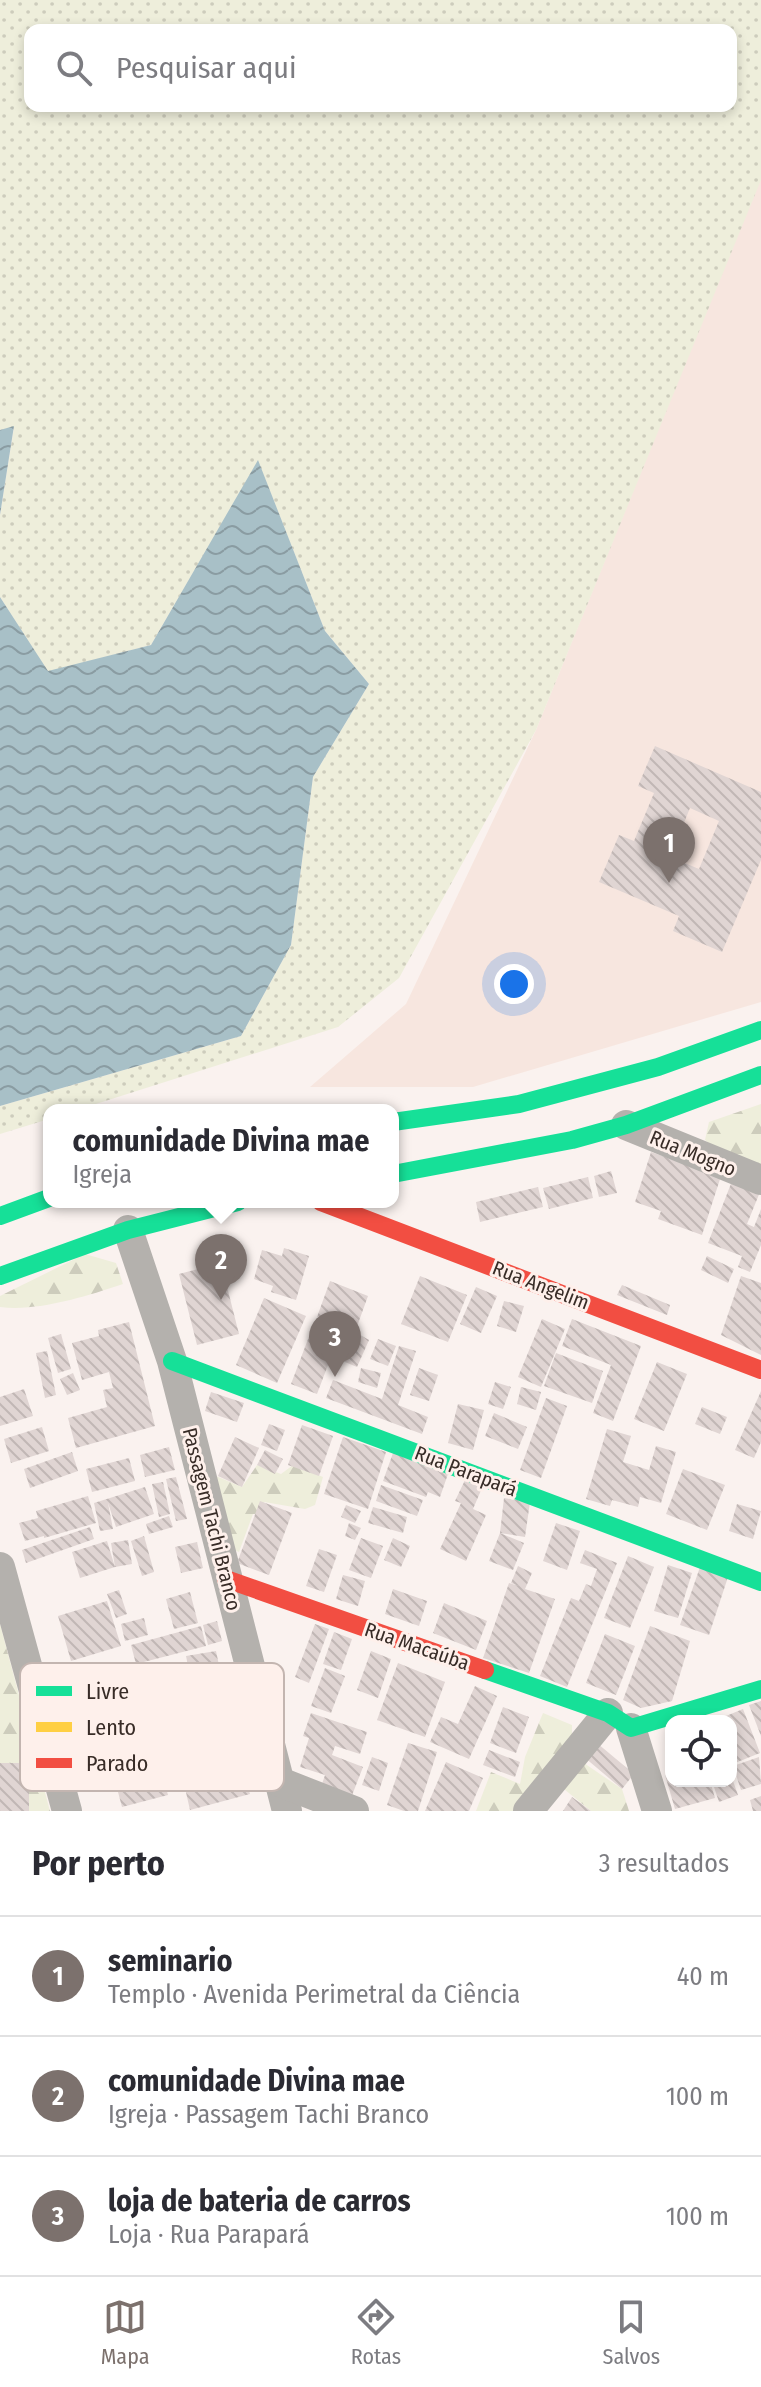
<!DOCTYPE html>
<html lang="pt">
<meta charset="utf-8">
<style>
:root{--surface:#fff;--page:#f7f7f7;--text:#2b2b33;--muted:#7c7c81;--line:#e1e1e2;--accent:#7c716d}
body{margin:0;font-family:"Fira Sans Condensed",sans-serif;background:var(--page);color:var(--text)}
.controls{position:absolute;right:24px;bottom:24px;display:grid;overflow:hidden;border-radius:16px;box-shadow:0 4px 12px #0003}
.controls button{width:72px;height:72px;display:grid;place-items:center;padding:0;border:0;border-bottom:2px solid var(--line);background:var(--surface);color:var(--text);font:40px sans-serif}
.you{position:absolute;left:514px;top:984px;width:28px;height:28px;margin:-20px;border:6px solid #fff;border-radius:50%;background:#1a73e8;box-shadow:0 0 0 12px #1a73e833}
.badge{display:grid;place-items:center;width:52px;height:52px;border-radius:50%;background:var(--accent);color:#fff;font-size:26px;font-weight:700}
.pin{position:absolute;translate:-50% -66px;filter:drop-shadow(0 2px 4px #0008)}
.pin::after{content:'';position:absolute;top:42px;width:28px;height:24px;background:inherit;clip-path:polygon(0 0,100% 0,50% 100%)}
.popup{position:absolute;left:43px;top:1104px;width:356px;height:104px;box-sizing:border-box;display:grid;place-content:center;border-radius:16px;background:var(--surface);filter:drop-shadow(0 2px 6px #0005);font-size:26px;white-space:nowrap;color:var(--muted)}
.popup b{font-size:30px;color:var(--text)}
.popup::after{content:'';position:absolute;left:50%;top:100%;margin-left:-16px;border:16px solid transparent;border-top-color:var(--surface)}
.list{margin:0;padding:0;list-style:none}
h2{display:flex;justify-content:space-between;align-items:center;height:104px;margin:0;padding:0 32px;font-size:34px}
h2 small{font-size:26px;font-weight:400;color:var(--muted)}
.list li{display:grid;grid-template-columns:52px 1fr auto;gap:24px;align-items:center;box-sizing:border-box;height:120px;padding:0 32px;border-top:2px solid var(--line)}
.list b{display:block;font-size:30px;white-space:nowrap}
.list p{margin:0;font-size:26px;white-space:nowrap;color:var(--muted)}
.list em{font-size:26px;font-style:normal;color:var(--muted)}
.icon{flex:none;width:44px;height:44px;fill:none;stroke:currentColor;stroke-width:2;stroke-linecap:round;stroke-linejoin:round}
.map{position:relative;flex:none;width:761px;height:1811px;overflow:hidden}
.search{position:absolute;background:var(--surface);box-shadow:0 4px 12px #0003;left:24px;right:24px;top:24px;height:88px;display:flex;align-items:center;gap:20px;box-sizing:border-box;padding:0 28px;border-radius:16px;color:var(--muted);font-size:30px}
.sheet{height:464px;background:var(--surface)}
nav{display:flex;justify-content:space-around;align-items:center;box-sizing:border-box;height:112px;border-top:2px solid var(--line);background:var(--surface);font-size:22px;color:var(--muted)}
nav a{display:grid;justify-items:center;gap:4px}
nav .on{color:var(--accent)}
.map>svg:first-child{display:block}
.built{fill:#f7e6df}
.forest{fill:url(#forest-firs)}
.park{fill:url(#park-dots);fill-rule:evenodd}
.water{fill:url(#water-waves)}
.building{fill:url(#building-back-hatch);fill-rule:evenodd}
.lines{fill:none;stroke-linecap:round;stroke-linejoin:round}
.street{stroke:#b4b1ad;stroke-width:30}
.fast{stroke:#16e098;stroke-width:18}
.jam{stroke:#f24e42;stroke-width:18}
.labels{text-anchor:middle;stroke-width:6;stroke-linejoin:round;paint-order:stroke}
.street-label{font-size:20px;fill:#382c27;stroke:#fef0eb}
.key{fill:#fef0eb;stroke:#c3b5b0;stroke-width:2}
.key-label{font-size:22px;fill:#382c27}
</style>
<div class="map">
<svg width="761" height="1811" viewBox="0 0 761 1811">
<defs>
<pattern id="forest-firs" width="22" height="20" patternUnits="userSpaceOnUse" patternTransform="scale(2)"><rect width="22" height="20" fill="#eeeedb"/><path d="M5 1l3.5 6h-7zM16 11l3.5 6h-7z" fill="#cdccbc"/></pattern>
<pattern id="park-dots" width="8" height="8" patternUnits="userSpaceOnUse" patternTransform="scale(2)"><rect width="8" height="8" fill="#eeeedb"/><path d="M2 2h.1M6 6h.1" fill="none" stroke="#cdccbc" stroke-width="1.8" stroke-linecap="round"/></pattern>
<pattern id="water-waves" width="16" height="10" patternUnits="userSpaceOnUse" patternTransform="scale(2)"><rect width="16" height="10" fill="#a8c0c7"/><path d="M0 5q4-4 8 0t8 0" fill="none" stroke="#8a9ca2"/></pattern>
<pattern id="building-back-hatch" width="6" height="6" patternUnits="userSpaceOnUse" patternTransform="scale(2)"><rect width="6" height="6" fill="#e0d5d3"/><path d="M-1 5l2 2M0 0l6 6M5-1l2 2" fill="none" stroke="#c1b7b5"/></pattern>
</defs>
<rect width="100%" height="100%" fill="#faf2ef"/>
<path class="built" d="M761,177V1002L473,1087H310L406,1004L536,730Z"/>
<g class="forest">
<path d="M761,1104V1174L728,1161L705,1140L709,1122Z"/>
<path d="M85,1254L116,1263L123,1284C87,1296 37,1312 0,1307V1296Z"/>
<path d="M257,1465L281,1474L293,1465L323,1477L315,1505L305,1509L264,1502L263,1515L253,1514L239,1552L225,1546L216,1476L242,1487Z"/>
<path d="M0,1624L50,1811H0Z"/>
<path d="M226,1669L237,1717L164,1740L146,1690Z"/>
<path d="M543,1713L572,1725V1745L521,1811H476L491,1772L520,1784L525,1757Z"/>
<path d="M238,1750L245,1760L199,1778L194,1763Z"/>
<path d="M581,1761L622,1789L629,1811H591L559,1785Z"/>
</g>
<path class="park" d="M0,0H761V180L536,730L399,978L338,1027L77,1110H49V1119L0,1134V1106L241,1036L291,945L313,777L369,684L325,631L258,461L151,645L48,672L0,597V515L14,427L0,430ZM30,30H731V106H30Z"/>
<g class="water">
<path d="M14,426L0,515V430Z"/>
<path d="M258,460L325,631L369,684L313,777L291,945L241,1036L0,1106V597L48,671L151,645Z"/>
</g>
<g class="building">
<path d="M655,746L761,792V860L722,952L673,931L679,916L599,882L619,835L634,841L654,793L638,786ZM690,808L719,821L699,869L670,857Z"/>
<path d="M651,1152L721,1176L702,1235L658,1219L661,1211L635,1202Z"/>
<path d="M611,1171L617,1193L599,1197L594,1176Z"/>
<path d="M588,1177L593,1198L549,1209L543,1188Z"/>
<path d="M732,1181L760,1192L747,1224L754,1227L761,1209V1245L750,1272L738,1267L742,1256L708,1243Z"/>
<path d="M538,1187L543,1207L480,1222L476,1202Z"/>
<path d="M284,1248L309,1256L296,1300L271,1292L273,1286L254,1279L262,1250L282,1256Z"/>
<path d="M707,1256L734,1269L728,1283L701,1270Z"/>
<path d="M221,1263L239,1334L197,1345L179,1274Z"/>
<path d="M420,1276L467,1295L448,1342L401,1324Z"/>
<path d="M741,1276L761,1283V1355L721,1335Z"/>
<path d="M330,1281L368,1296L355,1332L369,1340L357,1367L340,1360L353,1331L317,1317Z"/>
<path d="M622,1285L670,1305L667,1315L617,1295Z"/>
<path d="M476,1287L497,1296L481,1333L460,1324Z"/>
<path d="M264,1298L306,1316L277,1383L236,1365Z"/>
<path d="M504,1301L524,1306L516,1332L497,1326Z"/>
<path d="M542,1319L565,1329L541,1387L518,1377Z"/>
<path d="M572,1319L641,1346L613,1421L593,1413L611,1365L562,1346Z"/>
<path d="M129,1322L155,1426L76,1448L68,1418L107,1407L103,1390L113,1388L109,1372L82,1380L72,1343L99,1336L98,1330Z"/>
<path d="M313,1326L339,1336L317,1394L291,1384Z"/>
<path d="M61,1334L71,1369L58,1373L48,1338Z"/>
<path d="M378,1339L396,1346L388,1366L370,1359Z"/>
<path d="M399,1346L416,1351L398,1405L428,1417L422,1434L326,1398L333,1380L382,1399Z"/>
<path d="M47,1351L56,1395L45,1398L36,1353Z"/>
<path d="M556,1353L603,1371L592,1403L544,1386Z"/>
<path d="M657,1362L687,1374L664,1431L634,1419Z"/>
<path d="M361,1368L381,1373L377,1388L358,1382Z"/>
<path d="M419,1368L438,1375L429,1401L410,1395Z"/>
<path d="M73,1373L80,1390L67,1395L60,1379Z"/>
<path d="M495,1382L511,1387L503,1409L488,1404Z"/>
<path d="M521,1387L541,1392L536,1410L517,1404Z"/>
<path d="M24,1389L33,1416L0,1426V1397Z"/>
<path d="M761,1391V1442L754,1458L735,1450Z"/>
<path d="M211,1392L244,1403L237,1422L205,1411Z"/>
<path d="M546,1398L567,1406L541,1478L520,1470Z"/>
<path d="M458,1404L484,1410L473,1450L448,1443Z"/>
<path d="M702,1407L727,1417L720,1434L695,1424Z"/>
<path d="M494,1413L527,1427L518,1449L485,1436Z"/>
<path d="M269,1424L285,1430L277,1451L261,1445Z"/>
<path d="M302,1425L333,1436L319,1476L288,1465Z"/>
<path d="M42,1427L49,1451L11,1463L4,1439Z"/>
<path d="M607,1429L631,1436L623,1462L649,1470L656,1446L676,1452L661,1503L640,1497L638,1507L612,1500L610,1506L586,1499Z"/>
<path d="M235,1437L259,1448L242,1487L218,1476Z"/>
<path d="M343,1437L386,1452L368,1509L324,1494Z"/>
<path d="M169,1447L175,1470L145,1477L140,1455Z"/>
<path d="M265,1450L283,1459L275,1474L257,1465Z"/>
<path d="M72,1452L78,1471L30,1488L24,1469Z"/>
<path d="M393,1453L448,1474L440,1497L428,1492L426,1497L383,1481Z"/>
<path d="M129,1458L135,1481L92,1492L86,1469Z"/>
<path d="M683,1469L725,1485L707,1530L666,1514Z"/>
<path d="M176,1477L187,1519L176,1521L166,1479Z"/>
<path d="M465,1480L482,1488L473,1509L486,1515L466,1561L440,1549L461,1503L455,1501Z"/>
<path d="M163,1482L170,1514L159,1517L152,1484Z"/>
<path d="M381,1485L423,1500L417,1516L376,1501Z"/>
<path d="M145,1487L154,1514L116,1527L108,1503L113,1529L100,1531L94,1503Z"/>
<path d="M88,1496L96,1523L44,1538V1536L25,1541L19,1523L38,1518L36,1511Z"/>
<path d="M504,1498L530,1502L525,1537L500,1533Z"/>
<path d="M260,1501L292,1513L269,1575L237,1563Z"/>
<path d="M737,1504L761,1511L753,1539L729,1531Z"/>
<path d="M346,1505L361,1511L355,1523L341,1517Z"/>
<path d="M373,1507L407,1517L403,1533L368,1523Z"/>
<path d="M169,1516L173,1527L149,1534L146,1524Z"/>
<path d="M349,1523L361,1528L355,1540L345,1536Z"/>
<path d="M556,1523L580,1531L567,1570L543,1561Z"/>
<path d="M90,1527L94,1539L26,1563L22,1550Z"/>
<path d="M500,1533L524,1543L513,1570L489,1561Z"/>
<path d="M144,1536L154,1572L142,1576L131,1541Z"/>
<path d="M361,1538L383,1546L371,1578L349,1570Z"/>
<path d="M393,1538L410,1546L401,1567L384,1560Z"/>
<path d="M128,1540L132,1564L115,1567L111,1543Z"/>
<path d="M107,1541L115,1567L80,1578L72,1552Z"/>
<path d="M197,1542L203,1568L181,1573L175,1547Z"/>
<path d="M319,1549L337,1555L324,1592L306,1586Z"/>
<path d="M585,1550L617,1563L567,1687L540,1676L571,1598L579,1601L586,1584L591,1586L597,1569L580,1563Z"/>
<path d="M628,1556L654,1567L630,1628L604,1618Z"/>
<path d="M668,1565L692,1573L678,1618L654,1611Z"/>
<path d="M518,1566L532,1573L525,1589L555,1599L529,1673L483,1658L509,1583L519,1586L511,1583Z"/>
<path d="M700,1567L728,1577L709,1635L680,1625Z"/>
<path d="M343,1575L365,1581L358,1606L336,1599Z"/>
<path d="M393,1589L427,1601L419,1626L385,1614Z"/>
<path d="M119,1590L127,1614L116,1618L107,1594Z"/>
<path d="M190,1592L198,1623L174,1629L166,1599Z"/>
<path d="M107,1601L121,1646L71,1661L58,1616Z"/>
<path d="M444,1603L487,1621L476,1650L433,1633Z"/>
<path d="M144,1618L148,1635L125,1641L121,1624Z"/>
<path d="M217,1621L222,1641L208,1645L203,1625Z"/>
<path d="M315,1624L329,1629L309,1683L295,1677Z"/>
<path d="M201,1626L206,1646L136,1664L131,1645Z"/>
<path d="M650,1626L690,1641L672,1701L641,1708L623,1700Z"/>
<path d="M334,1632L352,1639L341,1670L323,1664Z"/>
<path d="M605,1634L635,1646L616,1695L586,1683Z"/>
<path d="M216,1651L220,1670L190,1675L186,1656Z"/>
<path d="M371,1651L391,1659L378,1698L357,1690Z"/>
<path d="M398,1663L445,1682L425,1737L377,1720Z"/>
<path d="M136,1664L143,1688L84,1707L76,1683Z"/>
<path d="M325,1668L345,1676L331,1713L311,1706Z"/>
<path d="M475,1686L497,1696L469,1759L430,1742L441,1717L458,1724Z"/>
<path d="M143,1699L148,1719L109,1730L115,1753L98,1758L87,1715Z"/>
<path d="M761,1701V1736L749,1705Z"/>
<path d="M503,1707L529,1717L516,1753L490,1743Z"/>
<path d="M743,1709L760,1753L735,1763L731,1752V1721H714Z"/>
<path d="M311,1713L367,1732L360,1754L335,1746L332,1755L363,1767L351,1798L321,1787L325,1775L300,1767L309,1738L303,1736Z"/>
<path d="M237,1722L244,1744L190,1760L184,1738Z"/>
<path d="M145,1725L150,1740L120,1750L115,1735Z"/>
<path d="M408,1743L437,1752L418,1811H404L387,1805Z"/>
<path d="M597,1743L634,1774L622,1789L584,1757Z"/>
<path d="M156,1745L163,1764L123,1778L116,1759Z"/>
<path d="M489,1750L520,1762L515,1777L483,1765Z"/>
<path d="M372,1757L388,1763L379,1791L362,1785Z"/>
<path d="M759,1757L761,1784L741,1790L733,1766Z"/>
<path d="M446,1762L483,1778L469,1811H425Z"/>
<rect x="0" y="1763" width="29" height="48"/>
<path d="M244,1773L250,1794L190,1810L185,1788Z"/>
<path d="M671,1774V1781H710L715,1798L675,1809L665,1775Z"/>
<path d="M164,1780L168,1795L122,1807L118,1792Z"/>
<path d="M712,1781H733L738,1795L719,1802Z"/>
<path d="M761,1796V1811H753L750,1800Z"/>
<path d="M572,1797L591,1811H563Z"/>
</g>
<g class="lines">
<g class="street">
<path d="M626,1125L761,1180"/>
<path d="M128,1230L172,1361L287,1811"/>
<path d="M0,1567L67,1811"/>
<path d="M631,1728L657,1811"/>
<path d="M280,1782L354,1811"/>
<path d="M528,1811L608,1713"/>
</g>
<g class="fast">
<path d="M393,1122L519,1104L658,1067L761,1030"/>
<path d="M393,1174L572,1140L626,1125L761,1075"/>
<path d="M0,1216L49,1198"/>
<path d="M0,1276L128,1230L238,1202"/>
<path d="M172,1361L761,1582"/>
<path d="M485,1670L608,1713L631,1728L761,1689"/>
</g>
<g class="jam">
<path d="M321,1202L761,1370"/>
<path d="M226,1579L485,1670"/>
</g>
</g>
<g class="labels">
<g class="street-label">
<text transform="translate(693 1153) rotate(22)" y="7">Rua Mogno</text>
<text transform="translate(541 1285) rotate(21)" y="7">Rua Angelim</text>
<text transform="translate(466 1471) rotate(21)" y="7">Rua Parapará</text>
<text transform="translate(212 1519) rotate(76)" y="7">Passagem Tachi Branco</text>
<text transform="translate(417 1646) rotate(19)" y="7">Rua Macaúba</text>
</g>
</g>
<rect x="20" y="1663" width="264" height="128" rx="12" class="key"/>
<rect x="36" y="1686" width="36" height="10" fill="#16e098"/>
<rect x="36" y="1722" width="36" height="10" fill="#ffcf43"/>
<rect x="36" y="1758" width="36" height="10" fill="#f24e42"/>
<g class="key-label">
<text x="86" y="1699">Livre</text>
<text x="86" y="1735">Lento</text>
<text x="86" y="1771">Parado</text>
</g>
</svg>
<div class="controls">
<button><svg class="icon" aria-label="locate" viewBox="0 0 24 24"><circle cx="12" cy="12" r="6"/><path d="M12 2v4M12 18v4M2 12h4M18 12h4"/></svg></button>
</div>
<div class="you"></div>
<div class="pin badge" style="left:669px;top:883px">1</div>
<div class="pin badge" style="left:221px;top:1300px">2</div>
<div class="popup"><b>comunidade Divina mae</b>Igreja</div>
<div class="pin badge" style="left:335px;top:1377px">3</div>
<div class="search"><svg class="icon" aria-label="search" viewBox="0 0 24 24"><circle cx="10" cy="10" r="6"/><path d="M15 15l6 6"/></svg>Pesquisar aqui</div>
</div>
<section class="sheet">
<h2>Por perto<small>3 resultados</small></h2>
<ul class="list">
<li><span class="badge">1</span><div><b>seminario</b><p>Templo · Avenida Perimetral da Ciência</p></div><em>40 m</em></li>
<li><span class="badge">2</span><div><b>comunidade Divina mae</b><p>Igreja · Passagem Tachi Branco</p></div><em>100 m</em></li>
<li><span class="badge">3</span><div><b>loja de bateria de carros</b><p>Loja · Rua Parapará</p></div><em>100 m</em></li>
</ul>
</section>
<nav>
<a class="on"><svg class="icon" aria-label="map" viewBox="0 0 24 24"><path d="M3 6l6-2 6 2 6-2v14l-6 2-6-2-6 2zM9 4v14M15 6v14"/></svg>Mapa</a>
<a><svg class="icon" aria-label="directions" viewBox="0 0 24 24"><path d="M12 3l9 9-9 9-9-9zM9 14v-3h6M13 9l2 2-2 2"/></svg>Rotas</a>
<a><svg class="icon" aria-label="saved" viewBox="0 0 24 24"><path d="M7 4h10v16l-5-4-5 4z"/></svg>Salvos</a>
</nav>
